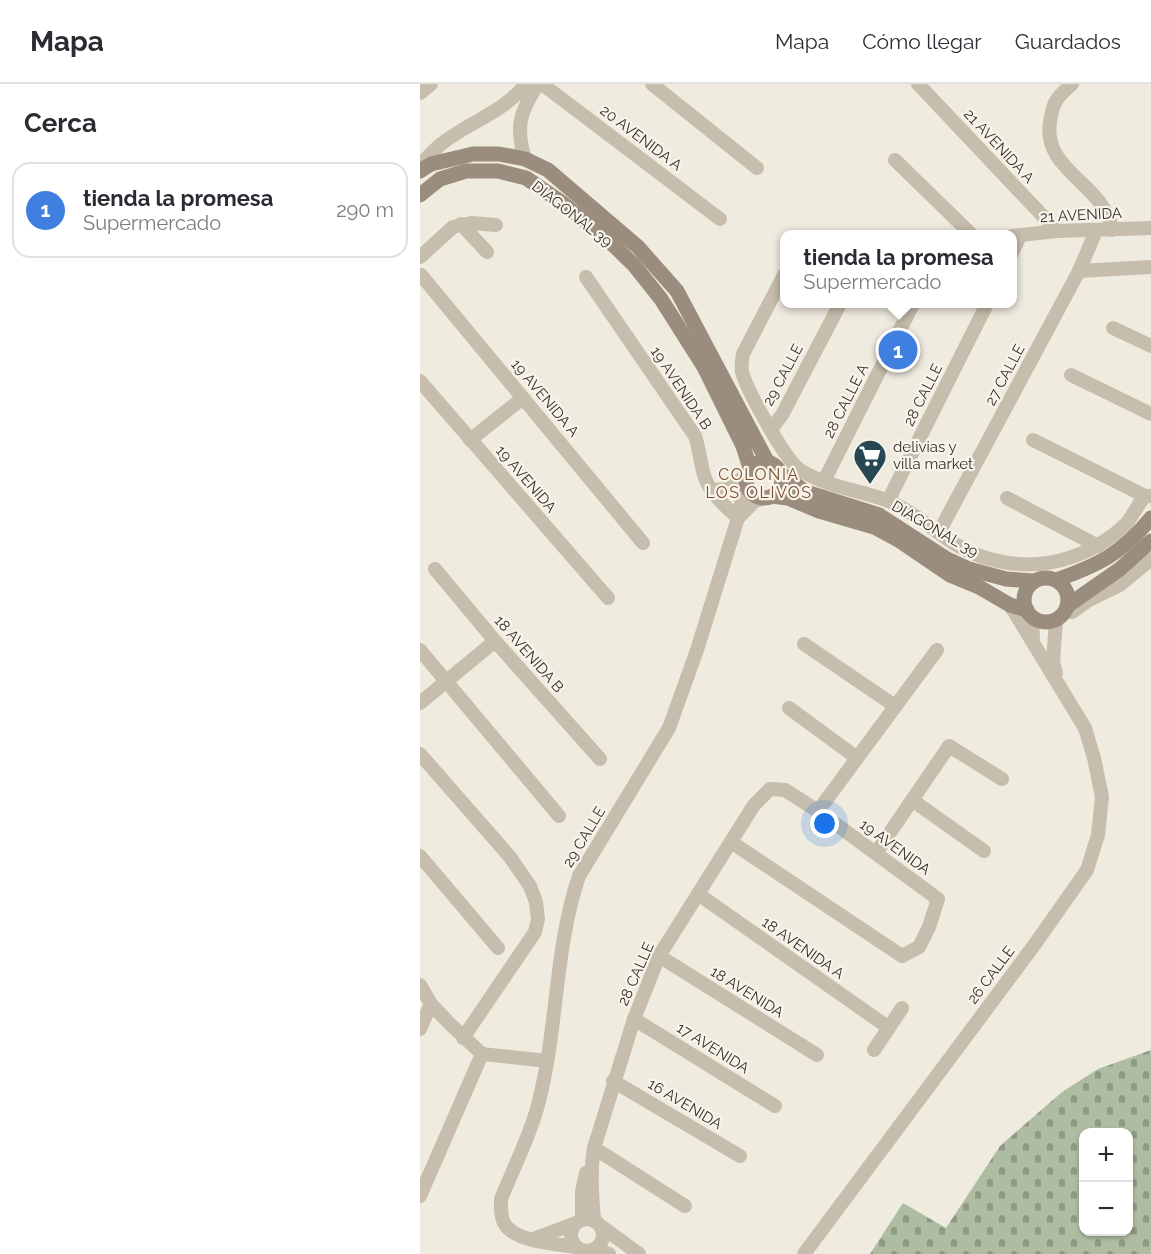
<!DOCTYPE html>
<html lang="es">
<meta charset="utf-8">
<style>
:root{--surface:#fff;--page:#f2f2f3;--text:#2b2b33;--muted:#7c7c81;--line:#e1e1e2;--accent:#254652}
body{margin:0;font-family:Raleway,sans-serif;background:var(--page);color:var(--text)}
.controls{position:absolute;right:18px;bottom:18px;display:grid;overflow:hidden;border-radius:12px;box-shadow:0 2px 4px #0004}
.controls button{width:54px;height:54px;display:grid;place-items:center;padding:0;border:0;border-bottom:2px solid var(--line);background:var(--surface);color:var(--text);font:30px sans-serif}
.you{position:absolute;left:405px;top:740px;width:21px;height:21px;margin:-15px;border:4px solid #fff;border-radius:50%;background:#1a73e8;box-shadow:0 0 0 9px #1a73e833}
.badge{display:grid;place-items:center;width:39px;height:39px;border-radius:50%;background:var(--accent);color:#fff;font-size:20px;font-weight:700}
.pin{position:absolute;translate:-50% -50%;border:3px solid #fff;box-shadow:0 2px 6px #0006}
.popup{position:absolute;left:360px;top:146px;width:237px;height:78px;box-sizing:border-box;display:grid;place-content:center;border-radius:12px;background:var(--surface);filter:drop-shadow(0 2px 4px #0005);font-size:20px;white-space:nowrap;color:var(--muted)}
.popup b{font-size:22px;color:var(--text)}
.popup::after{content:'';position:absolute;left:50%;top:100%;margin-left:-12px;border:12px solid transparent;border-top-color:var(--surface)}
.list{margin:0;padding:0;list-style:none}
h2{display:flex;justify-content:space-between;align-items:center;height:78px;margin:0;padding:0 24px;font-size:26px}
h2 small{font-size:20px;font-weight:400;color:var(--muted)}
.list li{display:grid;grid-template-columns:39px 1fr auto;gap:18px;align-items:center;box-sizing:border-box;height:96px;margin:0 12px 12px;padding:0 12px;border:2px solid var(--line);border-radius:18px}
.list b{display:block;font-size:22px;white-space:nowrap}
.list p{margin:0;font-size:20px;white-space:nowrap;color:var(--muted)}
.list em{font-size:20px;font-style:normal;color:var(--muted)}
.map{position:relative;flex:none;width:731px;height:1170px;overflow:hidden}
header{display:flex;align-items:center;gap:36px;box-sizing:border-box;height:84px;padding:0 30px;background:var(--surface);border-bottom:2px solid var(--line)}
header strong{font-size:28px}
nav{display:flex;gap:33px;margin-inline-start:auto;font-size:21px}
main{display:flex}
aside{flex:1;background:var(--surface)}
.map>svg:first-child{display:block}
.cemetery{fill:url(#cemetery-stones);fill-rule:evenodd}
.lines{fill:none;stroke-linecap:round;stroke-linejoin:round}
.street{stroke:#c6bdac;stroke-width:14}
.secondary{stroke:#9a8d7e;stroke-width:15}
.labels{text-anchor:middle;stroke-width:4.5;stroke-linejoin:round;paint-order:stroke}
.street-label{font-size:15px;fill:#35302a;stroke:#f8f4eb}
.poi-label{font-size:15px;fill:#35302a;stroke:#f8f4eb;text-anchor:start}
.neighbourhood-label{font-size:16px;letter-spacing:1.5px;fill:#7a4e2d;stroke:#f8f4eb}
</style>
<header>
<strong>Mapa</strong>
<nav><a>Mapa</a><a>Cómo llegar</a><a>Guardados</a></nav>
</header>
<main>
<aside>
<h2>Cerca<small></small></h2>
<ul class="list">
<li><span class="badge" style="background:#3f7fe0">1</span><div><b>tienda la promesa</b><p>Supermercado</p></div><em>290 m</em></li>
</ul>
</aside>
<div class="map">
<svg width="731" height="1170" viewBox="0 0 731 1170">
<defs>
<pattern id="cemetery-stones" width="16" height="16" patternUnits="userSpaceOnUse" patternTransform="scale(1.5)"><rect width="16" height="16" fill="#aebda1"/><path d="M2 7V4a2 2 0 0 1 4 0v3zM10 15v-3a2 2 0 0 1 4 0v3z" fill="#8e9a83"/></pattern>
</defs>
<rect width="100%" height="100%" fill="#f0ebdf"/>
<path class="cemetery" d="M731,966V1170H450L483,1119L526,1144L580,1062L642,1008L678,985ZM664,1048H708V1148H664Z"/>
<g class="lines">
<g class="street">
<path d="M122,0L300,135"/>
<path d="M232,0L337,84"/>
<path d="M498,0L637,147"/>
<path d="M652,0C636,14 633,18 630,38C622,87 686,101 692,146"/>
<path d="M0,9L11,0"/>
<path d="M105,75C95,42 100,28 118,0"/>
<path d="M475,76L551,150"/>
<path d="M0,81C7,74 13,67 20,61C48,38 82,30 106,0"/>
<path d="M41,140L67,168"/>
<path d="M592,152L637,147L731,144"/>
<path d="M592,169L600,152"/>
<path d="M0,173L33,143L51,139L76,141"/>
<path d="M659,187L731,183"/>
<path d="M1,191L223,459"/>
<path d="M364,191L323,270C322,277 321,281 322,288C327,306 365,376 380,386C405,402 438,406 466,416C491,426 513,446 535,460C559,475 590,482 618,480C649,478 681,463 704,442C713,433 717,421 725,412"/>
<path d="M166,193L275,352C280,366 280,380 285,394C291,410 306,423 318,434"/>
<path d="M693,244L731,262"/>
<path d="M651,291L731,330"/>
<path d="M0,297L188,514"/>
<path d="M351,345L362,331L420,220"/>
<path d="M50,356L103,314"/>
<path d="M613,356L725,412H731"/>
<path d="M404,397L493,220"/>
<path d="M292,406L309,405L327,390"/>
<path d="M587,414L678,462"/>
<path d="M468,417L567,220"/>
<path d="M319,433L335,417L344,414"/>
<path d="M519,448L659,187L676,147"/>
<path d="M15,485L75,557L180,675"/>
<path d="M645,527L652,528L669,516L700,501L731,475"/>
<path d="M612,533L613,556"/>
<path d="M384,560L475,622"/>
<path d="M0,566L139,732"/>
<path d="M636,589L633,578L636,535"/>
<path d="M0,619L75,557"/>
<path d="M369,624L437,674"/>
<path d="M0,670L90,773L110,802L116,818L118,835L115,848L43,954"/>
<path d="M492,716L564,767"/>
<path d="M398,727L517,566"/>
<path d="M456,769L529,662L582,695"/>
<path d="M0,772L78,864"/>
<path d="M278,810L469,944"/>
<path d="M239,872L397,971"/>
<path d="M0,901L11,920L29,939L62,970L127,977"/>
<path d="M214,935L355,1022"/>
<path d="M0,945L11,920"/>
<path d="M454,966L482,924"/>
<path d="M193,997L320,1072"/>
<path d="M174,1064L265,1122"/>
<path d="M0,1112L62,970"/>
<circle cx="167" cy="1151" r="16"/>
<path d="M162,1136V1107L166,1089"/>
<path d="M174,1136C172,1112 170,1088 174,1064L214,935L239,872L334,721L350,705L365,706L398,727L518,815L509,843L499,863L482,872L311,758"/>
<path d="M182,1143L219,1170"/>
<path d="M113,1155L156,1139"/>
<path d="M156,1163C137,1160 94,1158 84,1139C80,1131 81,1123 81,1115C93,1085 110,1052 118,1021C138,946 134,866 159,792L249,644L277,566L318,434L326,397"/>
<path d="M175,1166L189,1170"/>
<path d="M384,1170L615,860L667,786L678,751L682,713L674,674L665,644L590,521"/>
</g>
<g class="secondary">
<path d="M0,87L11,80L53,70H79L105,75L128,86L218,163L257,207L348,379"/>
<path d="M0,111L20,95L46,87H78L106,94L144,120L183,151L214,181L241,215L284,283L323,362L330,384"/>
<circle cx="344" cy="396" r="18"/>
<path d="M360,389L386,408L459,431L527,475L549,485L586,495L613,497"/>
<path d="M352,412L368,414L399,427L454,443L480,457L530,491L559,503L590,521L607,526"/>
<circle cx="626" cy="516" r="22"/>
<path d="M636,496C679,481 702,469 731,434"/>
<path d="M647,522L700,485L731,457"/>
</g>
</g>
<defs>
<symbol id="supermarket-pin" viewBox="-11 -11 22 30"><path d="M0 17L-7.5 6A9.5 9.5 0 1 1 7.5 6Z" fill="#254652" stroke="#f8f4eb"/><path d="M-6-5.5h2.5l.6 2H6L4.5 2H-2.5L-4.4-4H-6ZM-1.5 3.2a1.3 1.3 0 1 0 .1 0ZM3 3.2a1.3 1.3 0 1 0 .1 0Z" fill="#fff"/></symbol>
</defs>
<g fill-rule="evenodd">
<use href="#supermarket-pin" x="431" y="353" width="38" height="52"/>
</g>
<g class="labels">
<g class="street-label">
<text transform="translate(221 54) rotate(37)" y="5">20 AVENIDA A</text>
<text transform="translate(579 62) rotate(47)" y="5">21 AVENIDA A</text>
<text transform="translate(152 130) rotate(38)" y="5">DIAGONAL 39</text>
<text transform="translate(661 131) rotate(-3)" y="5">21 AVENIDA</text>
<text transform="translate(363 291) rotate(-62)" y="5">29 CALLE</text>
<text transform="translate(585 291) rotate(-62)" y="5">27 CALLE</text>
<text transform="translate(261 304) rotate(56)" y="5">19 AVENIDA B</text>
<text transform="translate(503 311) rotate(-63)" y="5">28 CALLE</text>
<text transform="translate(125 314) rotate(50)" y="5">19 AVENIDA A</text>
<text transform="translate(426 317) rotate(-63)" y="5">28 CALLE A</text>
<text transform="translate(106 395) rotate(49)" y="5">19 AVENIDA</text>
<text transform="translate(515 445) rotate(30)" y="5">DIAGONAL 39</text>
<text transform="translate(109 570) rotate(49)" y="5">18 AVENIDA B</text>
<text transform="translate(164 753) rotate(-59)" y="5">29 CALLE</text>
<text transform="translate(475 763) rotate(36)" y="5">19 AVENIDA</text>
<text transform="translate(383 864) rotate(35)" y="5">18 AVENIDA A</text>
<text transform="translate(216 890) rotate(-66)" y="5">28 CALLE</text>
<text transform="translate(571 891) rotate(-53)" y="5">26 CALLE</text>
<text transform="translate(327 908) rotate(32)" y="5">18 AVENIDA</text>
<text transform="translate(293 964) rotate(32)" y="5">17 AVENIDA</text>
<text transform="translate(265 1020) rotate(31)" y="5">16 AVENIDA</text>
</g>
<g class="poi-label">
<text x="473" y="368">delivias y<tspan x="473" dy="17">villa market</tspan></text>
</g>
<g class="neighbourhood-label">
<text x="339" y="396">COLONIA<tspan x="339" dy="18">LOS OLIVOS</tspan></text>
</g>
</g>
</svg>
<div class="controls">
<button>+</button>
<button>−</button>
</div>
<div class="you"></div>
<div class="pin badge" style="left:478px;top:266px;background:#3f7fe0">1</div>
<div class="popup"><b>tienda la promesa</b>Supermercado</div>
</div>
</main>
